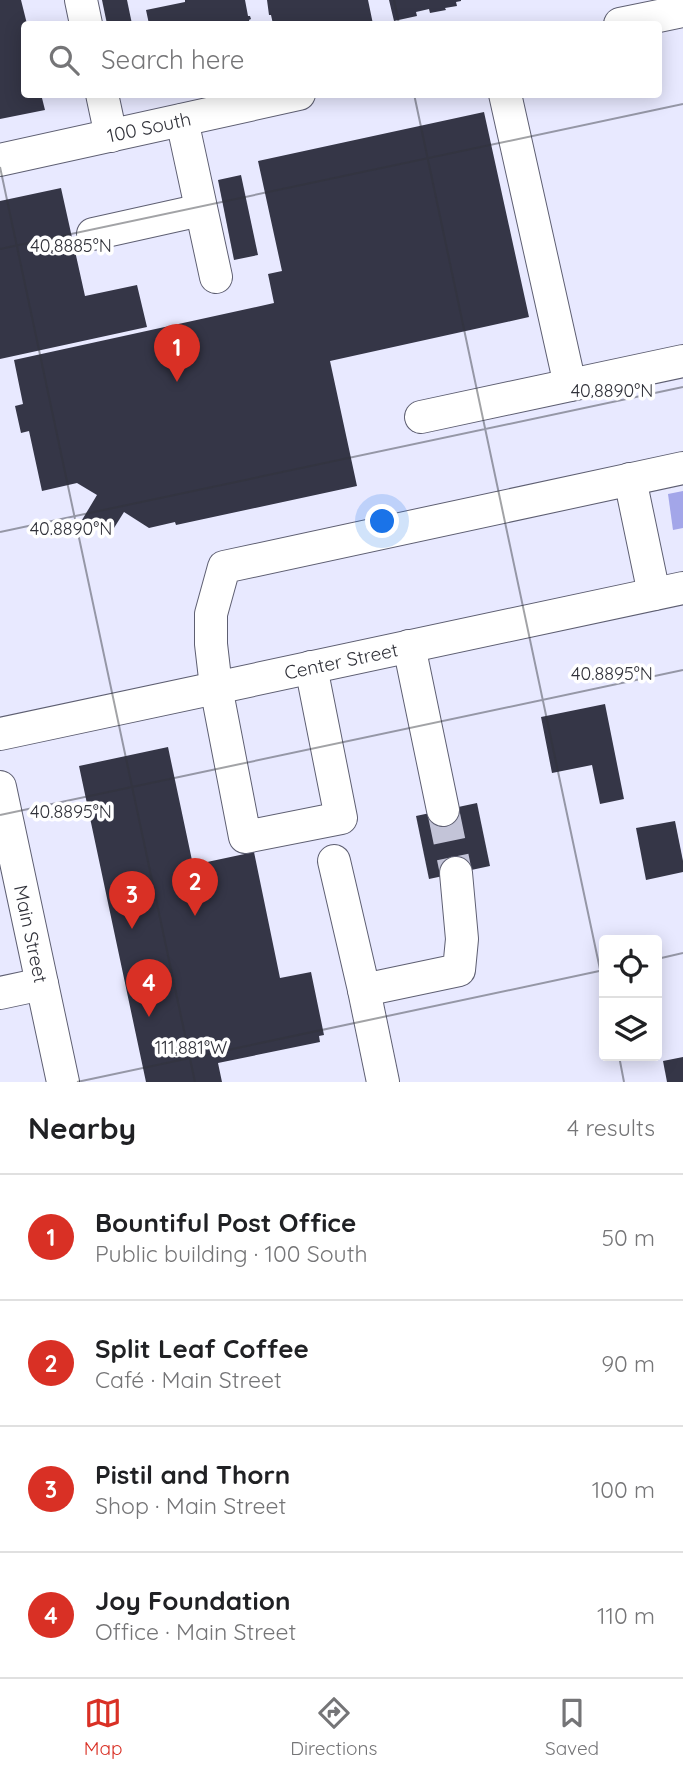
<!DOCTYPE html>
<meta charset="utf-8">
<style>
:root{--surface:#fff;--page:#f6f6f6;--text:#202124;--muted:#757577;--line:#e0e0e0;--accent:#d93025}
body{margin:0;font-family:Quicksand,sans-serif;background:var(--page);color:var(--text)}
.controls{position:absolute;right:21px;bottom:21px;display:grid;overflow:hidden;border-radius:7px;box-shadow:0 4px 18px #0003}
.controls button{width:63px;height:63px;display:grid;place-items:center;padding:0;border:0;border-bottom:2px solid var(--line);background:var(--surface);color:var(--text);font:35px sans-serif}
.you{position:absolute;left:383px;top:522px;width:24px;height:24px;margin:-18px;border:5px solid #fff;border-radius:50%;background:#1a73e8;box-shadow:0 0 0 10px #1a73e833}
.badge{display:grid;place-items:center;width:46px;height:46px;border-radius:50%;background:var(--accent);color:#fff;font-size:23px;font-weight:700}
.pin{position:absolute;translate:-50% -58px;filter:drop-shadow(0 2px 4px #0008)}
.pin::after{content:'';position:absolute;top:37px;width:24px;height:21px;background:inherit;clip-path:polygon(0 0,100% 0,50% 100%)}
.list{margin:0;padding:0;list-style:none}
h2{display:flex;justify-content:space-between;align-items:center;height:91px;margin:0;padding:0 28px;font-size:30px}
h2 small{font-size:23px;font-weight:400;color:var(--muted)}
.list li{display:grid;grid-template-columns:46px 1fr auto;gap:21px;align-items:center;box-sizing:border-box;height:126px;padding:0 28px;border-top:2px solid var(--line)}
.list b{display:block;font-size:26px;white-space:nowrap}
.list p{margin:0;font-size:23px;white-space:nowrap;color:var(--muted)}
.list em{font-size:23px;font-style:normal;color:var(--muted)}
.icon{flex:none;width:38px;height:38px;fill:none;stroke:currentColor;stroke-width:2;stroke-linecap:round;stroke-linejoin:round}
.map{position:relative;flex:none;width:683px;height:1082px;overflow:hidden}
.search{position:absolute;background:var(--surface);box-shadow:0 4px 18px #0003;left:21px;right:21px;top:21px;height:77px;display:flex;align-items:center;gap:18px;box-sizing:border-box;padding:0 24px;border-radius:7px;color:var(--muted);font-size:26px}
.sheet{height:595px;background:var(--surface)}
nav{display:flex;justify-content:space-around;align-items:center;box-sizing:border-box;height:98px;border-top:2px solid var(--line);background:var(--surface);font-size:19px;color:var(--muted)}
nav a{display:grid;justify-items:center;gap:4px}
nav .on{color:var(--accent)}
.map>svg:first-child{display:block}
.water{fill:#a3a6e9}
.building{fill:#353647}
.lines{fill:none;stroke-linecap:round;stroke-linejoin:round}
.minor-tunnel{stroke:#c3c4d8;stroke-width:32;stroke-dasharray:32 16;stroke-linecap:butt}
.minor-casing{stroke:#5e5f72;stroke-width:34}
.minor{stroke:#fff;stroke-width:32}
.ticks{fill:none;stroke:#31323a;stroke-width:2;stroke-opacity:0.45}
.labels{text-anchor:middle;stroke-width:7;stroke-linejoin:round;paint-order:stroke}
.street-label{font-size:19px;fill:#31323a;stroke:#fff}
.ticks-label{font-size:18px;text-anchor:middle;fill:#31323a;stroke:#fff;stroke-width:7;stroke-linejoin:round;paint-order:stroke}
</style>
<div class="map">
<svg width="683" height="1082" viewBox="0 0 683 1082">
<rect width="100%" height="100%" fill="#e8e9ff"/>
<path class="water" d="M683,491V528L673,530L668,494Z"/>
<g class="building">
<path d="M0,0H21L27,24H24V94H41L45,110L0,119Z"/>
<path d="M102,0H127L132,24H107Z"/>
<path d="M185,0H245L248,16H250L251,19L249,20L250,24H149L146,10L185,2Z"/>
<path d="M267,0H368L373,24H273L271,15H269Z"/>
<path d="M389,0H461V1L456,2L457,6L445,8L446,10L430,13L429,9L416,12L417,16L394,21Z"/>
<path d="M484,112L529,317L330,361L357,486L176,525L175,522L149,528L124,512L109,536L82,520L97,495L77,483L42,491L29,431L21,433L15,406L23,404L14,360L274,303L268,274L282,271L258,161Z"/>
<path d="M241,175L258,255L234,260L218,180Z"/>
<path d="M61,188L85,296L137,285L147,327L0,359V201Z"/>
<path d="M605,704L624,799L600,804L592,765L552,773L541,717Z"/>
<path d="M168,747L193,865L254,852L280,978L311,972L324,1035L319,1036L320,1042L218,1063L222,1082H146L79,766Z"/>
<path d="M477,803L490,866L429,879L416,816Z"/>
<path d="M675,821L683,861V872L646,880L636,828Z"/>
<path d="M683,1057V1082H667L663,1061Z"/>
</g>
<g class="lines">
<path class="minor-tunnel" d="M443,810L456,873"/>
<defs>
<g id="minor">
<path d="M81,0L86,24"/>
<path d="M620,24L683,11"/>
<path d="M102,94L111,136"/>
<path d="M505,94L570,385"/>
<path d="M182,120L216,277"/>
<path d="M0,160L299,94"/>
<path d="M93,234L201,210"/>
<path d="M421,417L683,361"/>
<path d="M630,479L654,594"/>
<path d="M409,646L443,810"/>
<path d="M311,667L341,818L245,837L216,687L211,644V614L224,567L683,468"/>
<path d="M0,734L683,588"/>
<path d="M0,787L63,1082"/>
<path d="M334,861L364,990L459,970L462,939L456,873"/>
<path d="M364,990L383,1082"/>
<path d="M0,993L42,984"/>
</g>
</defs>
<use href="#minor" class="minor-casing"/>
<use href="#minor" class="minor"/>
</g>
<path class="ticks" d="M394,0L399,24M414,94L604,988M0,167L195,1082M0,249L683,104M0,532L683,387M0,815L683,670M657,959L683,953M619,1056L624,1082M77,1082L604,970"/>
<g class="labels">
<g class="street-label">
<text transform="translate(149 127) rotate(-12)" y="7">100 South</text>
<text transform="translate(341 661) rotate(-12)" y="7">Center Street</text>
<text transform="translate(31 934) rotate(78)" y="7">Main Street</text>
</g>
</g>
<g class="ticks-label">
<text x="71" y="252">40.8885°N</text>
<text x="612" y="397">40.8890°N</text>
<text x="71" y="535">40.8890°N</text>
<text x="612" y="680">40.8895°N</text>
<text x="71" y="818">40.8895°N</text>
<text x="191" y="1054">111.881°W</text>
</g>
</svg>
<div class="controls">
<button><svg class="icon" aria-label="locate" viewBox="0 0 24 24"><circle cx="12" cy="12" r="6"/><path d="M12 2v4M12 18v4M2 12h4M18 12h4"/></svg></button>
<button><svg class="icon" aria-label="layers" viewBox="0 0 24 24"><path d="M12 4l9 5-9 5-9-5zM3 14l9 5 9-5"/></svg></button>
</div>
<div class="you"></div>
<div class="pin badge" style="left:177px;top:382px">1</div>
<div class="pin badge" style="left:195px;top:916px">2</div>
<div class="pin badge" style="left:132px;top:929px">3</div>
<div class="pin badge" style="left:149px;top:1017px">4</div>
<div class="search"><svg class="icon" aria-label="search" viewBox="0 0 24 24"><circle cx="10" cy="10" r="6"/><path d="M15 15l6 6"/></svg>Search here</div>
</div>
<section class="sheet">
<h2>Nearby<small>4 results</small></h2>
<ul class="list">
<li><span class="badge">1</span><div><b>Bountiful Post Office</b><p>Public building · 100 South</p></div><em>50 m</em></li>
<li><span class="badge">2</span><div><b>Split Leaf Coffee</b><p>Café · Main Street</p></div><em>90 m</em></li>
<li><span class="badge">3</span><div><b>Pistil and Thorn</b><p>Shop · Main Street</p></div><em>100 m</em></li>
<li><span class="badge">4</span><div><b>Joy Foundation</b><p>Office · Main Street</p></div><em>110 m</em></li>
</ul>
</section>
<nav>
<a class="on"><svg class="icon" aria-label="map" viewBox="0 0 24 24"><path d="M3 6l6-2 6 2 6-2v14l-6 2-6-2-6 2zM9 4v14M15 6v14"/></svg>Map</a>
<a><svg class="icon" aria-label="directions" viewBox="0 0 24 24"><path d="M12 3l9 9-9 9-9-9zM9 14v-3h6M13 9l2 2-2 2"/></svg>Directions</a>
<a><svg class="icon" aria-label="saved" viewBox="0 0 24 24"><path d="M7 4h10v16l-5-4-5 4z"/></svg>Saved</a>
</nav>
